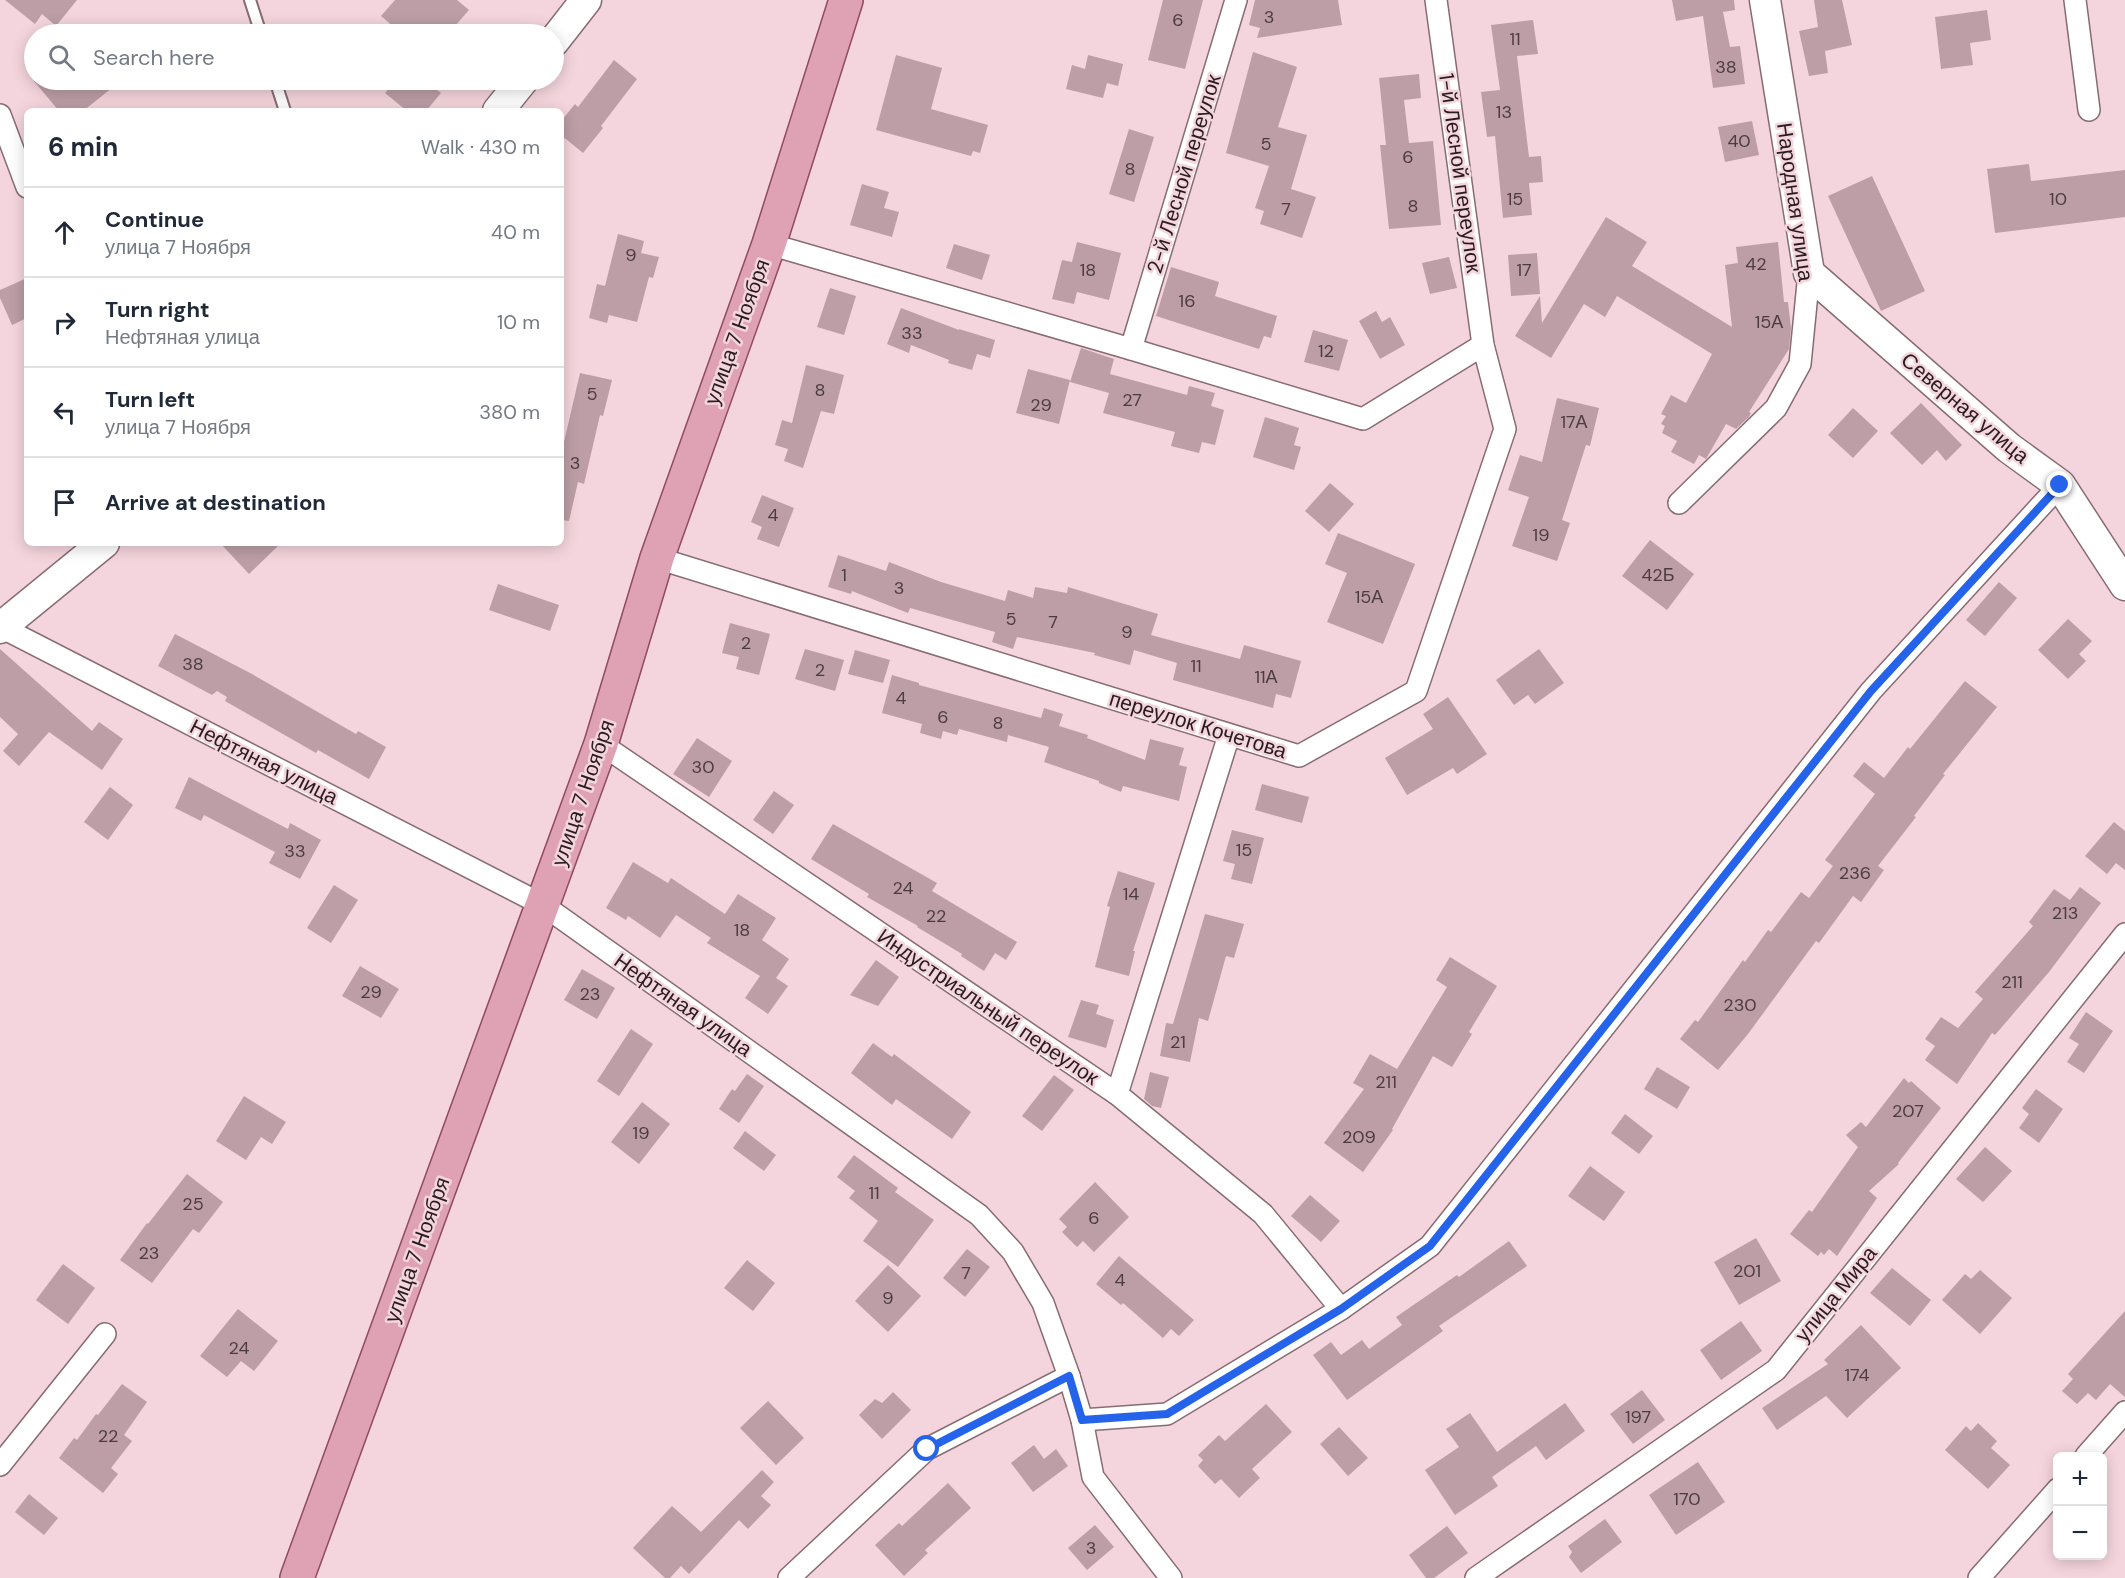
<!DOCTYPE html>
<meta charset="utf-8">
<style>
:root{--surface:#fff;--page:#f6f6f7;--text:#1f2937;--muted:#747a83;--line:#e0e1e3}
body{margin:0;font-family:"DM Sans",sans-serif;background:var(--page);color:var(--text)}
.controls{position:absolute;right:18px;bottom:18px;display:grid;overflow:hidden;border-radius:9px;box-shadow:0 3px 15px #0003}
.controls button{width:54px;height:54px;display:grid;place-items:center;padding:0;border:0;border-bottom:2px solid var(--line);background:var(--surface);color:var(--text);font:30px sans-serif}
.stop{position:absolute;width:18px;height:18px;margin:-14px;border:4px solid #2563eb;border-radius:50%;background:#fff}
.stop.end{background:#2563eb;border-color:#fff;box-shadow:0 2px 6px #0008}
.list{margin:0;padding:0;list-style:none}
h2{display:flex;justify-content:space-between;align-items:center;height:78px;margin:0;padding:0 24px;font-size:26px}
h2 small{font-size:20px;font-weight:400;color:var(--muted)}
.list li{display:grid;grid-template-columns:39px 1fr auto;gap:18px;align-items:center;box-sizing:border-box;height:90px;padding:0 24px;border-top:2px solid var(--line)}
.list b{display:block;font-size:22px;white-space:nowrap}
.list p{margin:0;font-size:20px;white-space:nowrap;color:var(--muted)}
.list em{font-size:20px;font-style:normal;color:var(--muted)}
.icon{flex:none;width:33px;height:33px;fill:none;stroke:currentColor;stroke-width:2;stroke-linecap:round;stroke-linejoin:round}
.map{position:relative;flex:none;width:2125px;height:1578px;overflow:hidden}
.search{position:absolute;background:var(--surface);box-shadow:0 3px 15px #0003;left:24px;top:24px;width:540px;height:66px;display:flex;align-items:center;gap:15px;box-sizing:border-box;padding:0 21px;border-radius:33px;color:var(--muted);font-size:22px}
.panel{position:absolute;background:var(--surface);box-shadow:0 3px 15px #0003;left:24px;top:108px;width:540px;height:438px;border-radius:9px}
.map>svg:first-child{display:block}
.building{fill:#bd9ea6}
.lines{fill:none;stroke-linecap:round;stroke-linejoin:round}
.lane-casing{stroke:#886c73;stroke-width:14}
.street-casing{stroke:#886c73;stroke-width:24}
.secondary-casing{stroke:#886c73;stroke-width:33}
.primary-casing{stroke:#904b60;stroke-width:36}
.lane{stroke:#fff;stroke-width:10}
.street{stroke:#fff;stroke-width:21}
.secondary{stroke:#fff;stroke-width:30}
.primary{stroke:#dfa2b5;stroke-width:33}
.route{stroke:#2563eb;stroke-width:8}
.labels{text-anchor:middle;stroke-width:5;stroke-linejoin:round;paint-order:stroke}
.number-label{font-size:18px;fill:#4c3c41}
.street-label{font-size:21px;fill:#271c1f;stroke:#f5d5dd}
</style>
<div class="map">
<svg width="2125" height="1578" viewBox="0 0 2125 1578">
<rect width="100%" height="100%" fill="#f5d5dd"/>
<g class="building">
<path d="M5,0H77L56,26L42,14L35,24Z"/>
<path d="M395,0H457L469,10L448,34H402L381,16Z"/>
<path d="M1163,0H1203L1185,69L1148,60Z"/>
<path d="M1255,0H1338L1342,25L1257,38L1260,28L1249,25Z"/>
<path d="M1672,0H1734L1735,10L1723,12L1730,47L1740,46L1745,84L1713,88L1703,16L1676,21Z"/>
<path d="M1814,0H1842L1852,45L1825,51L1828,73L1809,76L1799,31L1818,27Z"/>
<path d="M1987,10L1991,40L1970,43L1973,65L1941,69L1935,17Z"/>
<path d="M1533,20L1538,54L1517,56L1529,157L1541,156L1543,182L1529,183L1532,215L1503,218L1495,136L1487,137L1481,92L1500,90L1491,25Z"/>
<path d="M1253,52L1297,67L1278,127L1307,135L1291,189L1316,197L1302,238L1260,224L1264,211L1255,208L1269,166L1226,153Z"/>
<path d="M896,55L942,68L931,109L988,125L980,153L973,151L971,156L876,130Z"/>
<path d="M1088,55L1123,64L1118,86L1107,83L1103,98L1066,89L1072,65L1085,69Z"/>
<path d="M614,60L637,79L601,126L603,128L583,153L561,135V121L575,104L578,107Z"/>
<path d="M1419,74L1421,98L1404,100L1409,143L1433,141L1441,225L1389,229L1380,145H1386L1379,78Z"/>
<path d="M33,80H122L83,111H59Z"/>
<path d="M396,80H424L441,93L426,111H407L385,93Z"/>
<path d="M1752,121L1759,155L1725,162L1718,127Z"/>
<path d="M1129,129L1154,137L1134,202L1109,194Z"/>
<path d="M2029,164L2031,181L2125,170V217L1995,233L1987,169Z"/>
<path d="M1872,176L1925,291L1881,311L1828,196Z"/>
<path d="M862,184L889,192L884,208L899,212L892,237L850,225Z"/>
<path d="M1606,217L1647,242L1632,266L1732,327L1725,265L1738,263L1736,247L1778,242L1784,302H1788L1791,328L1789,349L1749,412L1751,413L1749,417L1736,429L1726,424L1706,459L1699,455L1694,464L1671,452L1677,441L1662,433L1665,426L1661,424L1666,416L1661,414L1671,395L1686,403L1712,354L1617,296L1605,317L1584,304L1551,358L1515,336L1540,296L1542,323Z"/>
<path d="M618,234L644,241L641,253L659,257L653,278L649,277L637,322L609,315L607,323L589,318L597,284L605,286Z"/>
<path d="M1077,242L1121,253L1109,300L1077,292L1074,304L1052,299L1062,260L1072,262Z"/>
<path d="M954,244L990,255L982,280L946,268Z"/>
<path d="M1537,253L1540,294L1511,296L1508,255Z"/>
<path d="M1449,257L1457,288L1430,294L1422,263Z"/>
<path d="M1171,267L1219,282L1215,296L1277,316L1271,338L1264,336L1259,349L1156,316Z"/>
<path d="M27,278V318L12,325L0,298V290Z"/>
<path d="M830,288L856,296L844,335L817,327Z"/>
<path d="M901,308L959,330V329L995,340L990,358L977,354L972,370L948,363L949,360L911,345L909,353L887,344Z"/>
<path d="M1376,311L1382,322L1390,317L1405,345L1380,359L1359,321Z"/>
<path d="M1313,330L1348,340L1339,371L1304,362Z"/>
<path d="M1081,348L1114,359L1110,374L1187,395L1189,386L1215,393L1211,406L1224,410L1215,445L1202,442L1199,453L1171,446L1175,432L1103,413L1109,393L1070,382Z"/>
<path d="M806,365L844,375L834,414L821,411L803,468L784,461L788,449L775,445L782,420L792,423Z"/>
<path d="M1028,369L1070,380L1059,424L1016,413Z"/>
<path d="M580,373L612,380L603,416L600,415L584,484L578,482L569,521L561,520V441L564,442Z"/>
<path d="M1557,398L1599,408L1590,446L1586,445L1562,520L1570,523L1557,561L1512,546L1529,497L1508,490L1520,455L1542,462Z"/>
<path d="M1921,403L1962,445L1946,461L1937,450L1922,465L1890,433Z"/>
<path d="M1853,408L1878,431L1853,458L1828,435Z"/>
<path d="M1265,417L1299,428L1294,445L1301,447L1294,470L1253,457Z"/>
<path d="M1330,483L1354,504L1329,532L1305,511Z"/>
<path d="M762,495L794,508L779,547L757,539L762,527L751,522Z"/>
<path d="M1338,533L1415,564L1383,644L1327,622L1347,573L1325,564Z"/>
<path d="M1650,540L1694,574L1667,610L1622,576Z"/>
<path d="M220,543H281L249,574Z"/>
<path d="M838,555L886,571L889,562L941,582L1005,601L1008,590L1033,598L1035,587L1067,593L1068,587L1158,614L1151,635L1240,659L1244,645L1301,661L1291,698L1276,694L1273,708L1173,680L1177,663L1134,650L1130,665L1094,655L1095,653L1017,637L1013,649L992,642L995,632L910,608L908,613L852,591L851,594L828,587Z"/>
<path d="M1999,582L2017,598L1985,636L1966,620Z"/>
<path d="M498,584L559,605L550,631L489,610Z"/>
<path d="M2068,619L2092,641L2079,654L2086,661L2068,679L2038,650Z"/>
<path d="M730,623L770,634L759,675L736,669L739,657L722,653Z"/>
<path d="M175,634L252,674L356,734L358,731L386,747L369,779L318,750L316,753L225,701L227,697L217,691L212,695L158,666Z"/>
<path d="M0,649L92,731L99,722L123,739L102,770L49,732L19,766L3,751L18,734L0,717Z"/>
<path d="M805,649L844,660L835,691L795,679Z"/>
<path d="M1539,649L1564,683L1535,704L1528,695L1514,705L1496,680Z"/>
<path d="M855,650L890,660L883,683L848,674Z"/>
<path d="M892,675L919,683V685L1041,718L1044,708L1063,714L1059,726L1088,735L1087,738L1145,760L1150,739L1184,748L1179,765L1187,767L1179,801L1123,786L1121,792L1099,783V781L1044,762L1049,747L1008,735L1007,742L959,729L957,735L943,731L941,739L920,733L922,724L882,713Z"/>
<path d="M1965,681L1997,707L1943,774L1945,775L1914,816L1916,817L1878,866L1884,870L1861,902L1853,896L1819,943L1816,941L1748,1034L1718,1070L1680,1039L1695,1020L1698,1022L1743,960L1745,962L1768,930L1771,932L1801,892L1809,898L1833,866L1825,860L1875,794L1853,776L1864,762L1884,778L1908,747L1910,749Z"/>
<path d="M1448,697L1487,754L1457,774L1453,768L1407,795L1385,758L1433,729L1423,714Z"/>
<path d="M697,738L732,761L709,797L673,774Z"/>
<path d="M189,777L288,829L290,823L321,840L300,879L269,863L275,852L204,815L201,821L175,808Z"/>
<path d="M1262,784L1309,797L1302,823L1255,810Z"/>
<path d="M110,787L133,805L108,840L84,822Z"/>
<path d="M774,791L794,805L773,834L753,820Z"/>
<path d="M2114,822L2125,831V870L2116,863L2107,874L2085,856Z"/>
<path d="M833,824L937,883L932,891L1017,942L1006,960L995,953L984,971L961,956L962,954L917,927L918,926L867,897L869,894L811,859Z"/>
<path d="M1232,830L1264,838L1252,884L1231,879L1235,864L1223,861Z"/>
<path d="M633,862L668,883L671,878L725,914L738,894L776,918L762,940L789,959L776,978L788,986L768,1014L745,998L760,976L707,943L711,938L676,915L660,938L628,916L626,920L606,908Z"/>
<path d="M1118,871L1155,883L1133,951H1135L1129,976L1095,967L1110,907L1107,906Z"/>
<path d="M334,885L358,900L331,943L307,928Z"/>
<path d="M2080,887L2101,903L2049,972L1995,1035L1992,1033L1957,1084L1925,1060L1935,1046L1925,1039L1941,1017L1958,1028L1983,999L1975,992L2033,926L2029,922L2054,889L2070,900Z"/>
<path d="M1205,914L1244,924L1234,958L1226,956L1208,1021L1199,1018L1190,1062L1160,1056L1166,1023L1173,1024Z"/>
<path d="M1450,957L1497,986L1469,1032L1472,1034L1452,1067L1433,1056L1392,1129L1393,1130L1363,1172L1324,1143L1364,1089L1353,1083L1370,1054L1397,1069L1447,987L1436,980Z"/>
<path d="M876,960L899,977L878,1006L850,995Z"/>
<path d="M360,966L399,989L381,1018L342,996Z"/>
<path d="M582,969L615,988L597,1019L564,1000Z"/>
<path d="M1081,1000L1099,1005L1096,1014L1114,1020L1106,1048L1068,1037Z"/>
<path d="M2086,1012L2113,1031L2084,1073L2067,1062L2079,1044L2069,1038Z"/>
<path d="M631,1029L653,1044L619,1096L597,1081Z"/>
<path d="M873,1043L892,1057L894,1054L971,1112L952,1139L896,1099L892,1105L851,1073Z"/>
<path d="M1657,1067L1690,1087L1677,1109L1644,1089Z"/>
<path d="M1150,1072L1169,1077L1161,1108L1152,1106L1144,1099Z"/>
<path d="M747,1074L764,1086L739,1123L719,1109L732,1089L735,1091Z"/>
<path d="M1054,1075L1074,1090L1042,1131L1022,1116Z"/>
<path d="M1904,1078L1909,1083L1911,1081L1941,1108L1898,1163L1899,1164L1869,1191L1877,1198L1837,1256L1829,1249L1824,1255L1821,1252L1818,1256L1790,1234L1809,1210L1812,1212L1858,1147L1846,1135L1861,1122L1866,1127Z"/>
<path d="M2036,1089L2063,1109L2039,1143L2019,1128L2029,1114L2022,1108Z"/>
<path d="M244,1096L286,1122L272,1144L261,1137L246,1160L216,1141Z"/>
<path d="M642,1102L670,1124L639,1164L611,1142Z"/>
<path d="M1625,1114L1653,1136L1639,1154L1611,1133Z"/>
<path d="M745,1131L776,1155L764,1171L733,1148Z"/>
<path d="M1985,1147L2012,1171L1983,1202L1956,1179Z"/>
<path d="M854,1155L898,1188L895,1192L934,1220L898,1267L863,1241L878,1221L849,1198L855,1191L837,1177Z"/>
<path d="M1590,1166L1625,1192L1604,1221L1568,1196Z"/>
<path d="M187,1174L223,1202L199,1233L193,1229L152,1283L120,1260L147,1223L148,1224Z"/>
<path d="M1095,1182L1129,1217L1094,1252L1083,1241L1077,1247L1062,1232L1067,1227L1059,1219Z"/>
<path d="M1310,1195L1340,1221L1321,1242L1291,1216Z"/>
<path d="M1756,1238L1781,1281L1739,1305L1714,1262Z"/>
<path d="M1509,1241L1527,1266L1439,1326L1443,1331L1347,1400L1313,1355L1331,1342L1341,1355L1362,1340L1369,1349L1402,1325L1396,1317L1457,1275L1459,1277Z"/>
<path d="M967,1249L990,1267L965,1297L943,1278Z"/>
<path d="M1119,1256L1194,1320L1179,1336L1171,1329L1163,1338L1123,1303L1121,1305L1096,1284Z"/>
<path d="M747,1260L775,1283L753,1311L724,1288Z"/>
<path d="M63,1264L95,1288L68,1324L36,1300Z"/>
<path d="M888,1265L921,1296L888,1332L855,1301Z"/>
<path d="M1892,1268L1931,1300L1910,1326L1870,1293Z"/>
<path d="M1980,1270L2012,1298L1980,1334L1942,1300L1965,1274L1971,1279Z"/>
<path d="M238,1309L278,1341L254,1371L241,1361L227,1377L200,1356Z"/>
<path d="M2125,1311V1397L2110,1384L2096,1400L2088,1393L2077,1404L2062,1391L2073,1379L2068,1374Z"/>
<path d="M1741,1321L1762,1351L1721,1380L1700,1350Z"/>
<path d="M1861,1325L1901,1368L1847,1418L1826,1396L1777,1430L1762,1408L1828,1364L1824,1360Z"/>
<path d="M122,1384L147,1402L124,1435L132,1441L111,1468L118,1474L103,1493L59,1458L74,1438L77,1440L96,1414L98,1415Z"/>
<path d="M1642,1390L1665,1420L1633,1444L1610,1414Z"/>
<path d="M893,1392L911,1410L882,1439L859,1415L875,1399L882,1403Z"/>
<path d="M768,1401L804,1438L776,1465L740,1428Z"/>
<path d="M1565,1403L1585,1431L1546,1460L1536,1446L1492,1477L1498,1486L1455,1515L1425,1470L1459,1447L1446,1429L1470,1413L1497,1452Z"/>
<path d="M1266,1404L1292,1432L1252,1469L1260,1478L1239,1498L1221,1479L1215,1484L1198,1466L1203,1460L1198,1455L1219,1435L1225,1441Z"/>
<path d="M1978,1423L1997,1441L1991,1448L2010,1465L1988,1489L1945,1450L1966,1426L1971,1431Z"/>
<path d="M1339,1427L1368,1458L1348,1476L1320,1444Z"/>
<path d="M1034,1445L1044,1459L1056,1449L1068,1466L1033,1492L1011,1463Z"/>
<path d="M1698,1462L1725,1502L1676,1535L1649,1495Z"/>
<path d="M762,1470L774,1482L761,1496L771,1505L748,1529L739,1520L689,1574L681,1566L670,1578H665L633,1548L672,1506L701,1532Z"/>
<path d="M948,1483L971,1508L925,1550L928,1553L904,1576L875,1545L899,1523L902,1526Z"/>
<path d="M29,1494L58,1518L44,1535L15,1512Z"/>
<path d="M1605,1519L1622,1542L1581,1573L1569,1557L1572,1552L1568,1546Z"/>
<path d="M1095,1525L1114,1547L1087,1570L1068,1548Z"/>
<path d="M1447,1526L1468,1553L1434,1578H1426L1409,1555Z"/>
</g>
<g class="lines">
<defs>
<g id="lane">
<path d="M250,0L261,34"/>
<path d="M275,80L285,111"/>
</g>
<g id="street">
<path d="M2075,0L2089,110"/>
<path d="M0,115L27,187"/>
<path d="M769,244L1131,349L1363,419L1483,345"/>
<path d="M1131,349L1236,0"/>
<path d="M1679,503L1776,408L1800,364L1809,273"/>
<path d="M657,558L1299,756L1416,691L1505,429L1483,345L1436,0"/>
<path d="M1,627L543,905L979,1215L1013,1252L1043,1303L1069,1376L1082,1420L1093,1477L1171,1578"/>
<path d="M601,744L1117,1094L1263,1214L1341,1309"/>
<path d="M1117,1094L1229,735"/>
<path d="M1082,1420L1167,1414L1341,1309L1430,1246L1871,691L2060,485"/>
<path d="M2086,1456L2125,1412"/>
<path d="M0,1465L105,1334"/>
<path d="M789,1578L927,1449L1069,1376"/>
<path d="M1476,1578L1776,1370L2125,934"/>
<path d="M1979,1578L2058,1489"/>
</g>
<g id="secondary">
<path d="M1765,0L1809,273L2009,448L2060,485L2125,585"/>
<path d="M554,41L586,0"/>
<path d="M498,111L523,80"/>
<path d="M0,628L104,543"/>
</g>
<path id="primary" d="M297,1578L601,744L657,558L769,244L846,0"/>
</defs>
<use href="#lane" class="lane-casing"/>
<use href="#street" class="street-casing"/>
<use href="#secondary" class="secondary-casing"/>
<use href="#primary" class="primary-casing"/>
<use href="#lane" class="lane"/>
<use href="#street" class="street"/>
<use href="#secondary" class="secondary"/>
<use href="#primary" class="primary"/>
</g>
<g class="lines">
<path class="route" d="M927,1449L1069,1376L1082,1420L1167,1414L1341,1309L1430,1246L1871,691L2060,485"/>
</g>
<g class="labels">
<g class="number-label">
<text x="1269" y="23">3</text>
<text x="1178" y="26">6</text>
<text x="1515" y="45">11</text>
<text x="1726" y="73">38</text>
<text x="1504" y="118">13</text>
<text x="1739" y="147">40</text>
<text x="1266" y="150">5</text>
<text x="1408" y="163">6</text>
<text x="1130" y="175">8</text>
<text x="1515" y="205">15</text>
<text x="2058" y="205">10</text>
<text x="1413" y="212">8</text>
<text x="1286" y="215">7</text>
<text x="631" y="261">9</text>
<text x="1756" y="270">42</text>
<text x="1088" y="276">18</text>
<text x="1524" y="276">17</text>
<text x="1187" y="307">16</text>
<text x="1769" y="328">15А</text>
<text x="912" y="339">33</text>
<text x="1326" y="357">12</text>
<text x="820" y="396">8</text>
<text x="592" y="400">5</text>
<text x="1132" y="406">27</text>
<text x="1041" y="411">29</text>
<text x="1574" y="428">17А</text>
<text x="575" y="469">3</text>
<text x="773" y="521">4</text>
<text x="1541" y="541">19</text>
<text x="844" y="581">1</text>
<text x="1658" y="581">42Б</text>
<text x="899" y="594">3</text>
<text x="1369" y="603">15А</text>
<text x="1011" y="625">5</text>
<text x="1053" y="628">7</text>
<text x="1127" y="638">9</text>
<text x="746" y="649">2</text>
<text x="193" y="670">38</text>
<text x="1196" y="672">11</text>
<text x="820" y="676">2</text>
<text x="1266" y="683">11А</text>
<text x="901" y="704">4</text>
<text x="943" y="723">6</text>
<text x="998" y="729">8</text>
<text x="703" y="773">30</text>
<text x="1244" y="856">15</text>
<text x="295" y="857">33</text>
<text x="1855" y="879">236</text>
<text x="903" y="894">24</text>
<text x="1131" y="900">14</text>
<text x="2065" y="919">213</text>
<text x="936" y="922">22</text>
<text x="742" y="936">18</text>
<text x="2012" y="988">211</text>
<text x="371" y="998">29</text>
<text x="590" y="1000">23</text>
<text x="1740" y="1011">230</text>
<text x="1178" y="1048">21</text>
<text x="1386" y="1088">211</text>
<text x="1908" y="1117">207</text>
<text x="641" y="1139">19</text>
<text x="1359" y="1143">209</text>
<text x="874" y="1199">11</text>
<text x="193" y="1210">25</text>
<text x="1094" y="1224">6</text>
<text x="149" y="1259">23</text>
<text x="1747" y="1277">201</text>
<text x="966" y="1279">7</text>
<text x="1120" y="1286">4</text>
<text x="888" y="1304">9</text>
<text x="239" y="1354">24</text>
<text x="1857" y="1381">174</text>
<text x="1638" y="1423">197</text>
<text x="108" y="1442">22</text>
<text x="1687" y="1505">170</text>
<text x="1091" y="1554">3</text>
</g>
<g class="street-label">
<text transform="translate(1460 173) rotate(82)" y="7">1-й Лесной переулок</text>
<text transform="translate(1184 174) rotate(-73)" y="7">2-й Лесной переулок</text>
<text transform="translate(1795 202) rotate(82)" y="7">Народная улица</text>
<text transform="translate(737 332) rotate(-70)" y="7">улица 7 Ноября</text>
<text transform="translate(1965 408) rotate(40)" y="7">Северная улица</text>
<text transform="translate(1198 725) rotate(17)" y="7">переулок Кочетова</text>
<text transform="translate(264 762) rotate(27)" y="7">Нефтяная улица</text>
<text transform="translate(583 793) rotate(-71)" y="7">улица 7 Ноября</text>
<text transform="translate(683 1005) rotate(35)" y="7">Нефтяная улица</text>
<text transform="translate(988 1007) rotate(34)" y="7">Индустриальный переулок</text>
<text transform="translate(417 1250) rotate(-70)" y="7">улица 7 Ноября</text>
<text transform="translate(1836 1294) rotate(-51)" y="7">улица Мира</text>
</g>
</g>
</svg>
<div class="controls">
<button>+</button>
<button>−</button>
</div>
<div class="stop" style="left:927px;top:1449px"></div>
<div class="stop end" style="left:2060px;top:485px"></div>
<div class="search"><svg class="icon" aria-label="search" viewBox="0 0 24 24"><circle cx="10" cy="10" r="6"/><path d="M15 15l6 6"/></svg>Search here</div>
<section class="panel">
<h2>6 min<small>Walk · 430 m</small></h2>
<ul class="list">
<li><svg class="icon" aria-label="ahead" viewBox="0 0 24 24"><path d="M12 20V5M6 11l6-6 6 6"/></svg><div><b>Continue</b><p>улица 7 Ноября</p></div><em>40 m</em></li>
<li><svg class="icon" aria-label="right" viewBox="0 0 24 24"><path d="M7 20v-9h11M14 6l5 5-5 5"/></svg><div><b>Turn right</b><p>Нефтяная улица</p></div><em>10 m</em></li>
<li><svg class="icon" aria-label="left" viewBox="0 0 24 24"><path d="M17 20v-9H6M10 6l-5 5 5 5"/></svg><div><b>Turn left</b><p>улица 7 Ноября</p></div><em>380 m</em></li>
<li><svg class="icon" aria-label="arrive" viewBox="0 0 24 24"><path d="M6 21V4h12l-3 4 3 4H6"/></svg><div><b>Arrive at destination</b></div></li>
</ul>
</section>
</div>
